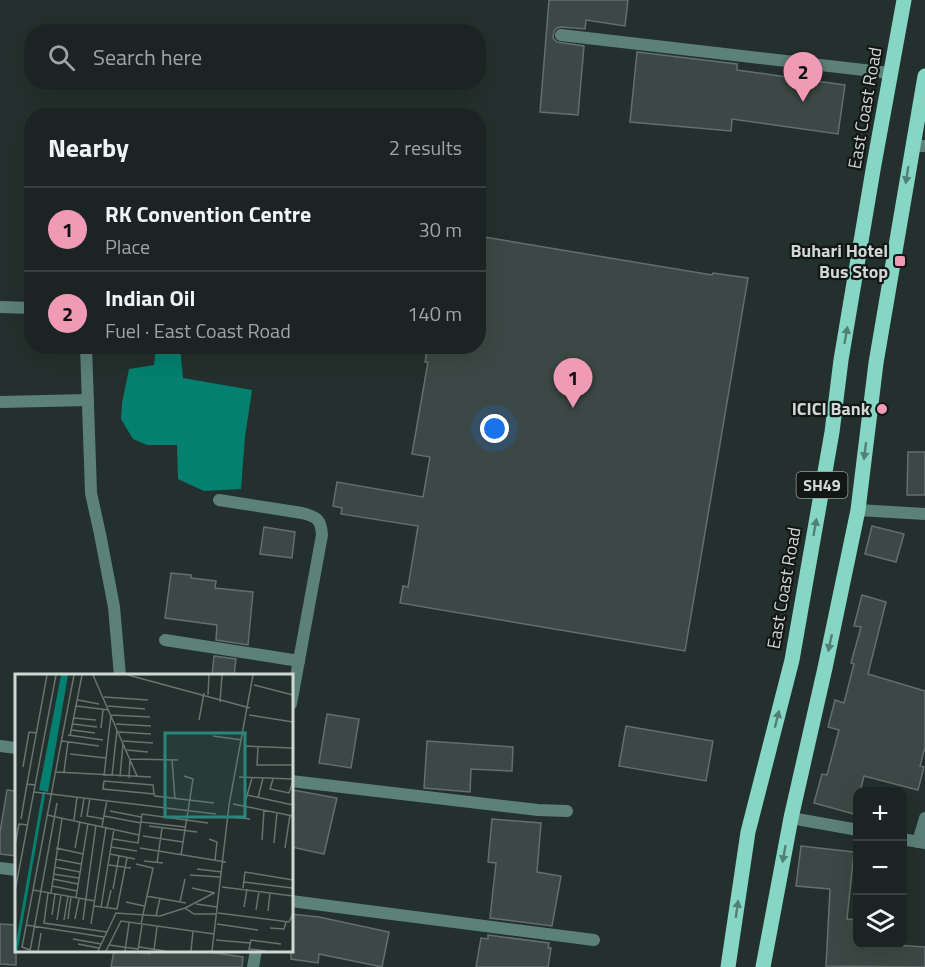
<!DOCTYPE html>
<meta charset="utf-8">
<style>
:root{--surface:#1b2422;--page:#28302f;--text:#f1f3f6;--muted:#a0a4a5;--line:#394140;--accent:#f09ab6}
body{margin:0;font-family:"Titillium Web",sans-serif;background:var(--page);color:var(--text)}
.controls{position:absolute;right:18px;bottom:18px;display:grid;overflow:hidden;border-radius:12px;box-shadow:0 6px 24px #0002}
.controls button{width:54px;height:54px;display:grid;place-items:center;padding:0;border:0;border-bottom:2px solid var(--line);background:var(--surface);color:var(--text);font:30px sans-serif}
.you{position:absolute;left:495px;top:429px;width:21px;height:21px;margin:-15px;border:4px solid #fff;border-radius:50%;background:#1a73e8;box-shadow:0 0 0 9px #1a73e833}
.badge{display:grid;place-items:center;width:39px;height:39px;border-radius:50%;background:var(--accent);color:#111;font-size:20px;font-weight:700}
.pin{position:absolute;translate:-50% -50px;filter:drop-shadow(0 2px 3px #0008)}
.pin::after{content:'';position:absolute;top:32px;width:21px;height:18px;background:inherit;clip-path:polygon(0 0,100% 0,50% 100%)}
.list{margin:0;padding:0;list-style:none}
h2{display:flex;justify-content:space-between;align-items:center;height:78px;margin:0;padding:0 24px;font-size:26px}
h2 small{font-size:20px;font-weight:400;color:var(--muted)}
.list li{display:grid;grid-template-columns:39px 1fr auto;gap:18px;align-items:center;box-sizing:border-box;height:84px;padding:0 24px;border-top:2px solid var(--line)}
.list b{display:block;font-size:22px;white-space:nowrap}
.list p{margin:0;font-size:20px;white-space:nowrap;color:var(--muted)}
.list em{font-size:20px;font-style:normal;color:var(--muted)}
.icon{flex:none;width:33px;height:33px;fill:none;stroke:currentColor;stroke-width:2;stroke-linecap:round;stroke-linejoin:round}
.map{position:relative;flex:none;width:925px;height:967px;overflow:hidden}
.search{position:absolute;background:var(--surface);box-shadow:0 6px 24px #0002;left:24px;top:24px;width:462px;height:66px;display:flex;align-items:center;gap:15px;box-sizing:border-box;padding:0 21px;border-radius:24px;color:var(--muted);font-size:22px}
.panel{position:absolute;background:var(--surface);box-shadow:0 6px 24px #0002;left:24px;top:108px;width:462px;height:246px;border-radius:24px}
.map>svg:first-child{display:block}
.water{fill:#03806f}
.building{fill:#3c4845;stroke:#626f6c;stroke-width:1.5}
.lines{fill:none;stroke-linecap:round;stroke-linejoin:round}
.minor{stroke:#5c8179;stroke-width:12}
.primary{stroke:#85d6c4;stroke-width:15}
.oneway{fill:#518075}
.poi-dot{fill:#f09ab6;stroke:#121715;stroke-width:2}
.labels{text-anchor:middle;stroke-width:4.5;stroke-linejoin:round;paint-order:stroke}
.shield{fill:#121715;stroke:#979d9b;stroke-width:1.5}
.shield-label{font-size:16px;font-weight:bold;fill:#d0d7d5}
.street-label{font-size:18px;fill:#d0d7d5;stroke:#121715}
.poi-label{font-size:18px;font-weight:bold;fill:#d0d7d5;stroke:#121715;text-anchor:end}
.inset-river{fill:none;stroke:#03806f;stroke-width:3}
.inset-road{fill:none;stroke:#697370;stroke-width:1.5}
.view{fill:#2c857d;fill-opacity:0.15;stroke:#2c857d;stroke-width:3}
.inset-edge{fill:none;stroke:#d0d7d5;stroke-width:3}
</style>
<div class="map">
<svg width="925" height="967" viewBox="0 0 925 967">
<rect width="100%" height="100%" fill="#24302d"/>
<path class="water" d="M156,347H180L183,378L252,390L245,437L241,489L204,491L178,479L177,445H147L133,439L121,419L122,403L129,369L154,365Z"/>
<g class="building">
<path d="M549,0H628L625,26L586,20L585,29L561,27L557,28L554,31L553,38L557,42L584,46L578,115L540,112Z"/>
<path d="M637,52L737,64V70L845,85L838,134L732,119L731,131L630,122Z"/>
<path d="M478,236L712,275L713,273L748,278L685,651L400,603L403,586L408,587L418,526L341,514L342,508L333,506L337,482L423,497L430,457L412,454L428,362H425L428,346H478Z"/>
<path d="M908,452H925V495H907Z"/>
<path d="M872,526L904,534L896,562L865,554Z"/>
<path d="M264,527L295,532L292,558L260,554Z"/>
<path d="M171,573L191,575V578L216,581L215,588L253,592L248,645L216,640L217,625L165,618Z"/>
<path d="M862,595L886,602L868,674L925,691V747L920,766L924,767L918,790L864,776L860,792H858V802L854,814L814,803L822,774L827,775L839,730L828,727L835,700L844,703L854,664L851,663L861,627L854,626Z"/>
<path d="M214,656L236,659L234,676H212Z"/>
<path d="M327,714L359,719L351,768L319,763Z"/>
<path d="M626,726L713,741L706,781L619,766Z"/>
<path d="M427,741L513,747L512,771L471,769L470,792L424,788Z"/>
<path d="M7,790L16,791V856L0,854V832Z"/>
<path d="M293,790L337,798L324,854L291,847V799Z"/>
<path d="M492,819L541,823L537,872L561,876L552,926L490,918L496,863L488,862Z"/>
<path d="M801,846L854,852L847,919L858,920V945H895L925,947V967L826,966L830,889L796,886Z"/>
<path d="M291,914L319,917L389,932L382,967L319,954L318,963L291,959Z"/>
<path d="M0,924L16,925V965L0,964Z"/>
<path d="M488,935L549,943L548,948H551L548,967H476L481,938L488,939Z"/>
<path d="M114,951H130L150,954L151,951H201L243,957L242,967H111Z"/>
</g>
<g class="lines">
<g class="minor">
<path d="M561,35L890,73"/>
<path d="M912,146H925"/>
<path d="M0,307L32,308"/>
<path d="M86,346L91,493L100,534L114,607L120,676"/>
<path d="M0,402L88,400"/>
<path d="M219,500L302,513C317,517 321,519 322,535L291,704"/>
<path d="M858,510L925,514"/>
<path d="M165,640L299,661"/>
<path d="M0,746L16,748"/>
<path d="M291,781L538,810L567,811"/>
<path d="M791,818L858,830"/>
<path d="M902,839L925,843"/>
<path d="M918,842L925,818"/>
<path d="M0,868L16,870"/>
<path d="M291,901L594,940"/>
<path d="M253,967L256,950"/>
</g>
<g class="primary">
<path d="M728,967L748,832L792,660L832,432L841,360L873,170L904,0"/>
<path d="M763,967L791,818L825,668L858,510L876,363L925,76"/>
</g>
</g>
<defs><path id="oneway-solid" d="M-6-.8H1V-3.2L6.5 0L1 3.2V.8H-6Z" transform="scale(1.5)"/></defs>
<g class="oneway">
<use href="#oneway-solid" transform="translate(907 175) rotate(99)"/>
<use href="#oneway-solid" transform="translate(846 335) rotate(-80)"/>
<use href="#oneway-solid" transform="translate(865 451) rotate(97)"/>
<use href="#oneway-solid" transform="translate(815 527) rotate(-80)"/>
<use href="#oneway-solid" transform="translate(830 643) rotate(102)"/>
<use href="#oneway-solid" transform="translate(777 719) rotate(-76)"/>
<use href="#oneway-solid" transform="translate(784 854) rotate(100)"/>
<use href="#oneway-solid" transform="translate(737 909) rotate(-82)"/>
</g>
<g class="poi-dot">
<rect x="894" y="255" width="12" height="12" rx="3"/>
<circle cx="882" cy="409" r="6"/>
</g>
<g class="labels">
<rect class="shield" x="796.5" y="472" width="51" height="26" rx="4.5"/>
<g class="shield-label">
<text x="822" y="491">SH49</text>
</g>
<g class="street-label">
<text transform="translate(865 108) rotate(-80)" y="6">East Coast Road</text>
<text transform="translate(784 588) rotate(-80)" y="6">East Coast Road</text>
</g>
<g class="poi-label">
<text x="888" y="257">Buhari Hotel<tspan x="888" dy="21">Bus Stop</tspan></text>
<text x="870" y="415">ICICI Bank</text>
</g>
</g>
<g transform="translate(15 674)">
<rect width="278" height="278" fill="#24302d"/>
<path d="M46,1H53L33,118L24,116Z" fill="#03806f"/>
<path class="inset-river" d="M1,277L29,118"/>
<path class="inset-road" d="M59,1L18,216L80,227M78,1L122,102M113,1L235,34M239,11L278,21M193,21L194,1M89,23L133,26M63,26L84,30M205,28L207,1M61,32L94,36M93,32L130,35M234,41L278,48M59,44L81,46M184,46L189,19M58,50L82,53M101,50L136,52M86,54L88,36M57,56L80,59M104,58L136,60M53,61L88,66M55,62L67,1M198,62L227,66M47,67L84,72M108,67L138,69M229,72L278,74M243,73L242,91H278M112,76L133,78M55,80L91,84M157,86L160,125M8,93L14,58L22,59M41,98L136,103M49,98L53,68M89,102L96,41L135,43M97,102L102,56M105,103L108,70M224,103L278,105M114,104L115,85L163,86M258,105L255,115L274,119L278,106M20,111L12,110L32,1M19,118L201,140M139,120L88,115L89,107L138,111L139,120L140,122L199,129M232,121L278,131M75,124L72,142L89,145M243,124L248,104M218,130L278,142M229,132L237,104M95,137L126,143M32,141L124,161M89,142L126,149M66,143L69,124M216,143L235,145M6,145L12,110M59,146L62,123M126,148L170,153M87,152L92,126M134,152L182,158M128,162L168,168M98,165L123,169L127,140L193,149M194,165L202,168L200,186M247,166L249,136M259,169L262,138M0,171L4,150L13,151M96,173L122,177M41,174L68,180M60,174L65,147M125,174L211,188M270,174L275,141M95,180L120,185M166,181L178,105L169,102M40,185L66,190M129,187L148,189M142,189L147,154M121,190L138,194L126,250M94,191L116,194M39,193L65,198M182,195L207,198M38,200L64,204M175,201L205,203M38,205L63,210M229,208L277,214M37,212L62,217M207,213L278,222M177,214L200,219M228,214L230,198L278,206M98,215L104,182M0,217L41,1M33,219L29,249L92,258M36,219L47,144M199,219L170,234L179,240H201M131,222L171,229M61,224L73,149M111,228L129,232M165,228L170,205M181,230L202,233M79,232L102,235L112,184M86,233L99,155M229,233L232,215M92,234L96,216M241,236L244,217M253,237L255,219M203,239L274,248L278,239M37,241L40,220M141,242L145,224M53,245L56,223M60,245L64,225M42,246L46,221M49,246L53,222M68,246L81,151M76,250L91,153M202,250L243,256M11,251L89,263M255,254L269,255L271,248M58,265L86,270M201,266L235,269M63,270L84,274M94,271L123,275M124,273L150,277M15,276L7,273L18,216M123,276L127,251M139,276L142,253M15,277L42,129M23,277L26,259M83,277L101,239L145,242L170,234M91,277L106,247L199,260M110,277L114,249M176,277L178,257M197,277L214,131L238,1M251,277L234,275L236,266L266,270"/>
<path class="view" d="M150,59H230V143H150Z"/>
<rect width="278" height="278" class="inset-edge"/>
</g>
</svg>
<div class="controls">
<button>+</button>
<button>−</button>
<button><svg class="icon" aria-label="layers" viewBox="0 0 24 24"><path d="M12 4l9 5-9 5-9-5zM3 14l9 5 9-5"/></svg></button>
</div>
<div class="you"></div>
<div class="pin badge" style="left:573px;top:408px">1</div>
<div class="pin badge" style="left:803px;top:102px">2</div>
<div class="search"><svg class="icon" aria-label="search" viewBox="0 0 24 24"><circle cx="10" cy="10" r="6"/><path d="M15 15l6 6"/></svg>Search here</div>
<section class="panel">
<h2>Nearby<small>2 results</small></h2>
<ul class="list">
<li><span class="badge">1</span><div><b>RK Convention Centre</b><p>Place</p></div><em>30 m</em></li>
<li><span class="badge">2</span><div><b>Indian Oil</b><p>Fuel · East Coast Road</p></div><em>140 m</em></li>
</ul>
</section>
</div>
